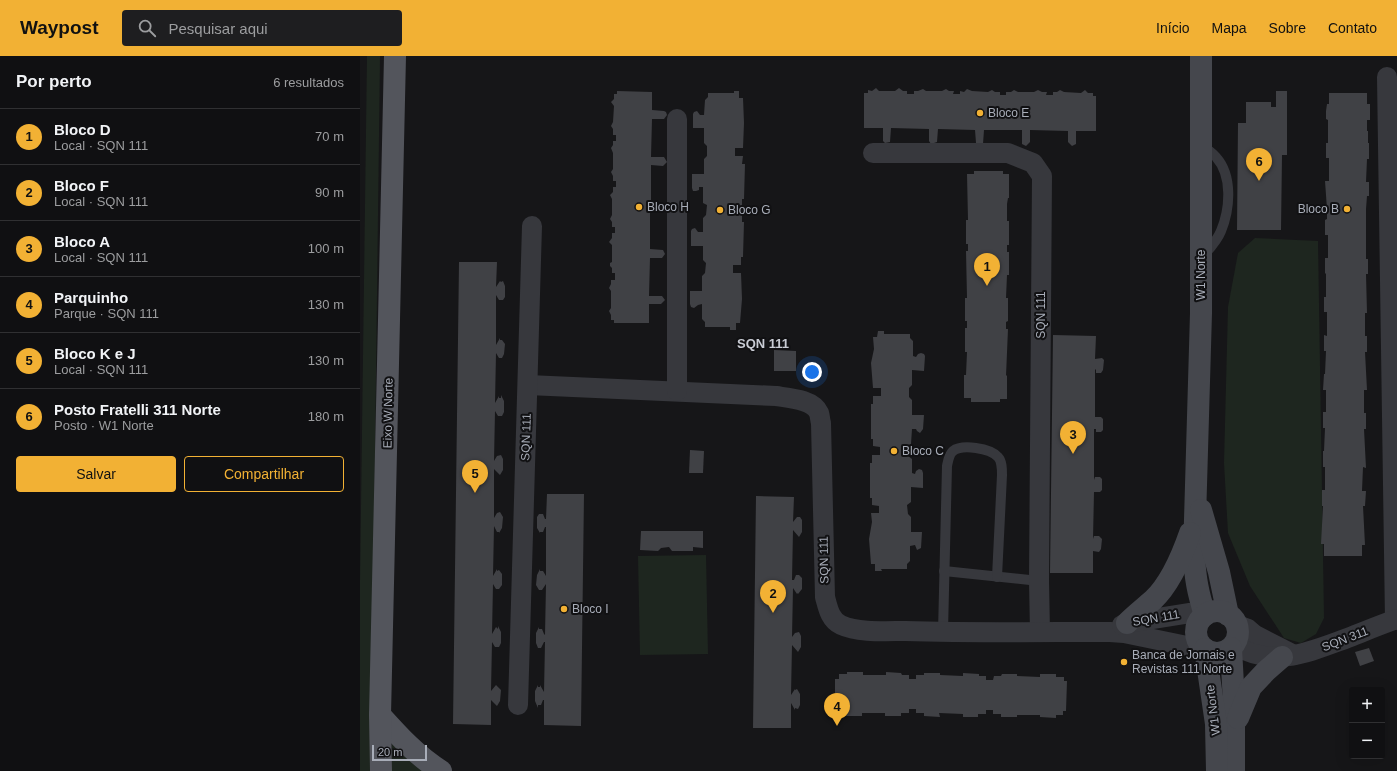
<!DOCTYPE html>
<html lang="pt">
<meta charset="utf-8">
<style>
:root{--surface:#101012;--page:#1e1e20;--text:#f1f3f6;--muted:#9c9d9f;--line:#303032;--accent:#f2b134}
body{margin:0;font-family:Arial,sans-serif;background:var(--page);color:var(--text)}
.controls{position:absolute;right:12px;bottom:12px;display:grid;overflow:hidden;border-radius:4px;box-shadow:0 4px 16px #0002}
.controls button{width:36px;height:36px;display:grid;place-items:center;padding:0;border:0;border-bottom:1px solid var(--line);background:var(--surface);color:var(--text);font:20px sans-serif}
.scale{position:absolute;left:12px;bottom:10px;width:55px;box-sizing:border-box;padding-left:4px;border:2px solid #a8adb8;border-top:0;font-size:11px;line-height:14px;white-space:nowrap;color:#a8adb8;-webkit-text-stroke:3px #111113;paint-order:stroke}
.you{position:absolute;left:452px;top:316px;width:14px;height:14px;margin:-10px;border:3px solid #fff;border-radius:50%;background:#1a73e8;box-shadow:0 0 0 6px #1a73e833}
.badge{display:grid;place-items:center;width:26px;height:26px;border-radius:50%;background:var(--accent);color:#111;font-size:13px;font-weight:700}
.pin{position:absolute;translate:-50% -33px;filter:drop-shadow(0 1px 2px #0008)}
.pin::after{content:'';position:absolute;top:21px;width:14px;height:12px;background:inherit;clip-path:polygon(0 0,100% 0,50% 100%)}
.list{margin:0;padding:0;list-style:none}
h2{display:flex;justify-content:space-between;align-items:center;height:52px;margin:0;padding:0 16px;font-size:17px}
h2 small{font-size:13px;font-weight:400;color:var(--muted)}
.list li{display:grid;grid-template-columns:26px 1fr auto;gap:12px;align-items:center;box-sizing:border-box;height:56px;padding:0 16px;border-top:1px solid var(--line)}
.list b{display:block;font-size:15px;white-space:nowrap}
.list p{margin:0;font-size:13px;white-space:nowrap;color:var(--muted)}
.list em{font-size:13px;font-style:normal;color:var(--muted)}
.actions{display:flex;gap:8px;padding:12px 16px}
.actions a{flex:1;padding:9px 0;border:1px solid var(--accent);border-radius:4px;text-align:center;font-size:14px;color:var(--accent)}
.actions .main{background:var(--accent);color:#111}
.icon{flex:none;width:22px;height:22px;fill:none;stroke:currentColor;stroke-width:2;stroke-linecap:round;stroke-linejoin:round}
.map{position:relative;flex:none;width:1037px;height:715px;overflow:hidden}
header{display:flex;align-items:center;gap:24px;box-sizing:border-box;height:56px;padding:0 20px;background:var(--accent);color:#111}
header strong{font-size:19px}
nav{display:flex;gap:22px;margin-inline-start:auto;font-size:14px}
.search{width:280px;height:36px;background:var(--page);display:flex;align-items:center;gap:10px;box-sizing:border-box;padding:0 14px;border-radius:4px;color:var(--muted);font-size:15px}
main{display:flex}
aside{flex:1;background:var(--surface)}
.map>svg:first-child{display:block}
.green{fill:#1e261f}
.building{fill:#404145}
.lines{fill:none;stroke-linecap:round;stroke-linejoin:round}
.lane{stroke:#37383d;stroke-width:10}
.street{stroke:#37383d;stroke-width:20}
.secondary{stroke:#45474d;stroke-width:22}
.primary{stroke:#53555c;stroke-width:22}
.poi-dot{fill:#f2b134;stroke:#111113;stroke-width:1.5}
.labels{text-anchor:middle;stroke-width:4;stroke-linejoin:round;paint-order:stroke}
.poi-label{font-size:12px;fill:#a8adb8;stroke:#111113;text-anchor:start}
.street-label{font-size:12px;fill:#a8adb8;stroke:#111113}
.neighbourhood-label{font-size:13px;font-weight:bold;fill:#c9ccd4;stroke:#111113}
</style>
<header>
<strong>Waypost</strong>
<div class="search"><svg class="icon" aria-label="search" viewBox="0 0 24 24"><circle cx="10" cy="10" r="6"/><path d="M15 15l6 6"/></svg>Pesquisar aqui</div>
<nav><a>Início</a><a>Mapa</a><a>Sobre</a><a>Contato</a></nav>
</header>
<main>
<aside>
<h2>Por perto<small>6 resultados</small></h2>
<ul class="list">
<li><span class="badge">1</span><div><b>Bloco D</b><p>Local · SQN 111</p></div><em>70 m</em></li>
<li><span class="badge">2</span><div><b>Bloco F</b><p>Local · SQN 111</p></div><em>90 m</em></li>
<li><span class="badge">3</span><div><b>Bloco A</b><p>Local · SQN 111</p></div><em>100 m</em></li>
<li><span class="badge">4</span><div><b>Parquinho</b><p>Parque · SQN 111</p></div><em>130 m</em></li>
<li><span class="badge">5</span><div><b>Bloco K e J</b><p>Local · SQN 111</p></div><em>130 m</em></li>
<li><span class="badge">6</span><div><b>Posto Fratelli 311 Norte</b><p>Posto · W1 Norte</p></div><em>180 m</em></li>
</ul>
<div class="actions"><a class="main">Salvar</a><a>Compartilhar</a></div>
</aside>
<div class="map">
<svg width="1037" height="715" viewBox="0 0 1037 715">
<rect width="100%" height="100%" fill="#161618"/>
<g class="green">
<path d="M7,0H20L11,715H0V526Z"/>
<path d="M895,182L958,185L964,562L956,578L941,587L924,582L890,530L868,477L864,407L868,251L878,197Z"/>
<path d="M346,499L348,598L280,599L278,500Z"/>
<path d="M32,684L67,715H32Z"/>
</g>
<g class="building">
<path d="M516,32L519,35H535L539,32L543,35H547V38H554V35H558L563,33L566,35H582L586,33L589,35H594L593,38H600V35L604,36L607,33L612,35L628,36L632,34L635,36H640V39H646V36H651L654,34L658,36H674L678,34L682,36H687L686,39H693V36H697L700,34L704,36L721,37L725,34L728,37H733V40H736V75H716V88L712,90L708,86V75L670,74V86L666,90L662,88V74H624L623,88L616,87L615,74L578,73L577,86L571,88L569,85V73L531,72L530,86L525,87L523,85V72H504V37H508V34L512,35Z"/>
<path d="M257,35L292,36V54L304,55L306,56L307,59L304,63H292L291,101H304L307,106L303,110L291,109V147H302L305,149L306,152L303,156H290V193L303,194L305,198L302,202H290L289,240H302L305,244L301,248H289V267H254V264H251V259L249,255L251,252V235L249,232L251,228V224H255V217H252V212L250,210V207L252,206V189L249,186L252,182V177H255V171H252V166L250,163L252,159V143L250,139L253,136V131H256V125H253V120L251,116L253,113V97L251,92L253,89V85H256V79H253V73L251,70L253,66L254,50L251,46L254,43V38H257Z"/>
<path d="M374,35H379V42H383L384,67L383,92H375V100H383L382,108H385L384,143H382V150H374V158H382V166H384L383,201H381V209H373V217H381L382,243L380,267H376V274H370V271H345V266L342,263V248L338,249L334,252L331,251L330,248V235H342V220L345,217L346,207L343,204V190H331V175L332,173L335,172L338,176H343V162L346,159L347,149L343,147V131H339V134L336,135H333L332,132V118H344V103L347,100V90L344,87V72H333V58L334,56L337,55L340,59H344L345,44L348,41V37H374Z"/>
<path d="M916,35H927V99H922L921,174H877L878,67H886V46H911V51H916Z"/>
<path d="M969,37H1007V48H1010V64H1007V75H1008V87H1009V103H1007L1006,126H1009V140H1007L1006,153V203H1008V218H1006L1007,257H1005V280H1007V296H1005L1007,334H1004V357H1006V373H1004L1006,412L1003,411L1002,435H1006L1005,450H1003L1005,489H1002V500H964V488H961L963,450H962V434H965V411H963V395H964L965,372H963V356H966V334H963L964,318H965L966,295H964V279L967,280V256H964V241H966V218L965,217V202H968V179H965V164L967,163V153L965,125H969V102H966V87H968V64L966,63V55L967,48H969Z"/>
<path d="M614,115H643V118H649V142H648L647,148V165H649V189H647V196H649V219H647L646,242H648V265L646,266V273H648L646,320L647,319V343H640V346H611V342H604V319H606L607,296H605V272H607V265H605V242H607L606,195H608V188H606V164H608L607,118H614Z"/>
<path d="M99,206H137L136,231L140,225L141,226L143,225L145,230V241L143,244H139L136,239V289L140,282V284H142L145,288L144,298L142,302H139L136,297L135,347L139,340V342H141V339L144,345V356L142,360H138L135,355L134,405L137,400L141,399L143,403V414L140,419L134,413V462L137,457L140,456L143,461L142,472L139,477V476H137L134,470L133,520L137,513V515L139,514L142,518V529L139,533H136L133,528L132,578L136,571L138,573V570L141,576V587L139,591H135L132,586L131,635L136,629L141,634L140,645L137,650L131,644V669L93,668Z"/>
<path d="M518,275H524V278H550V282L553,285V300L556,301L558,298L561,297L564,298L565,300L564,315L552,314V329L549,332V341L552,344V359H564L563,373L560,377L557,375L556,373H552L551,388L548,391V400L552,403V417L555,418L556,415L559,413L562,414L563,417V432L551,431V446L547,449L548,458L551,461V476H562L561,492L557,494L555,489L550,490V505L547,508V513H521L522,515H515V508H511L509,483L512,466L511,457H519V450L512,449V442H510V407H512V399H520V391L513,390V383H511V348H513V340H521V332H513L511,307L514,293L513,281H517Z"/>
<path d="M693,279L736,280L735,303L742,302L744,304L743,314L741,317H736V313L735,314V361H741L743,363V374L741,376H736V373H734V424L735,421H740L742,423V434L740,436H734L733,483L734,480H739L742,483L741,493L739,496L733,495V517H690Z"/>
<path d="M414,294L436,295V315H414Z"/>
<path d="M330,394L344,395L343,417H329Z"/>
<path d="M187,438H224L221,670L184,669V644H183L181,649H178V652L175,645V635L178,629V631H180V629L184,636L185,586H184L181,592H178L176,587V577L179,571V573H182L184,578L185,579L186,528L182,534H179L176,529L177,519L180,513V515H183L186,520V471H185L183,476H180V477L177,472V461L179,458H183L185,463H186Z"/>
<path d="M396,440L434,441L433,466L437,461H440L442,464V476L439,481L433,474L432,524H434L436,519H439L442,522V533L438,538L437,537V538L433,532L432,581L435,577L439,576L441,580V591L438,596L432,589L431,639L435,633V634L437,633L440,638V649L438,653L435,652V654L431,647V672H393Z"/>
<path d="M281,475H343V492L333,491V495H312L309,491L301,492L298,495L280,494Z"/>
<path d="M1009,592L1014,605L1000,610L995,596Z"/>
<path d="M487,616H503V619H526V616L541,617L542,619H549V623H556V619H564V617H580V619L603,620V617L619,618V620H626V624H633L634,620H641L642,618H657V620L680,621V618H696V621H704V625H707L706,655H703V659H696V662L680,661V659H657V661H641V658H633V654H626V658H618V661H603V658L579,657L580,661L564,660V657H556V653H549V657H541V660H525V657H502V660H486L487,657L478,656V652H475V623H479V618H487Z"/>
</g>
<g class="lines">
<g class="lane">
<path d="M842,89C846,93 852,96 856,101C873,120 870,153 861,175C857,185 850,192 843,200"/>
<path d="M584,515L679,525"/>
<path d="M583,576L587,410C588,405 589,398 593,395C602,388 630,392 638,401C642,405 642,413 642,419L637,521"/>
</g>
<g class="street">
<path d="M1027,21L1035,564"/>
<path d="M513,97H648L673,107L682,120L679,525L680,576"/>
<path d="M168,329L416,340C429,342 453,343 459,357C460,360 460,364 461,367L465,541C468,552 470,564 481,569C498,577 527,575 545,575C613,577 682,576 750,576L764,577L827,590L839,587"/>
<path d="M317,335V63"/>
<path d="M762,569L767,567L830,557L843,562"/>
<path d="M877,569L888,573L895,579L934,599"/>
<path d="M874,589C913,612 947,597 985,583C1003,576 1020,569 1037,563"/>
<path d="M158,649L172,170"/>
</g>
<g class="secondary">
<path d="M841,0V257L834,498C835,522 838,537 845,559"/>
<path d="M841,454L859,516L868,559"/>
<circle cx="857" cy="576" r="21"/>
<path d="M767,567C775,559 784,552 793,544C811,527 822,500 830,477"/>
<path d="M871,592L874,647V715"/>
<path d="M845,593L856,668L857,715"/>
<path d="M878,662L891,631L906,615L922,601"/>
</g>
<g class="primary">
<path d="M20,659C39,680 57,700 81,715"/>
<path d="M21,715L20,659L35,0"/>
</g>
</g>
<g class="poi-dot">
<circle cx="620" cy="57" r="4"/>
<circle cx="279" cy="151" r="4"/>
<circle cx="987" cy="153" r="4"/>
<circle cx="360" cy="154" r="4"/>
<circle cx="534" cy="395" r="4"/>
<circle cx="204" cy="553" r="4"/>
<circle cx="764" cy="606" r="4"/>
</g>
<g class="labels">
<g class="poi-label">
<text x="628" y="61">Bloco E</text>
<text x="287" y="155">Bloco H</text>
<text x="979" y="157" text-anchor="end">Bloco B</text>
<text x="368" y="158">Bloco G</text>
<text x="542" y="399">Bloco C</text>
<text x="212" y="557">Bloco I</text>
<text x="772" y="603">Banca de Jornais e<tspan x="772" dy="14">Revistas 111 Norte</tspan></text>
</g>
<g class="street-label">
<text transform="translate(841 219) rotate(-90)" y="4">W1 Norte</text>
<text transform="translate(681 259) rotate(-90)" y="4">SQN 111</text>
<text transform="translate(28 357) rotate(-89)" y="4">Eixo W Norte</text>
<text transform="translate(166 381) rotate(-88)" y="4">SQN 111</text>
<text transform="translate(464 504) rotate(-91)" y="4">SQN 111</text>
<text transform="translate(796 562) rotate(-10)" y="4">SQN 111</text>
<text transform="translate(985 583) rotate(-21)" y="4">SQN 311</text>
<text transform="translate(853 654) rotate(-97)" y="4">W1 Norte</text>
</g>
<g class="neighbourhood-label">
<text x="403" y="292">SQN 111</text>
</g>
</g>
</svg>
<div class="controls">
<button>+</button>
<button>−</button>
</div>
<div class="scale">20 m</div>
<div class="you"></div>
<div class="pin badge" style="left:627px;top:230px">1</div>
<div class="pin badge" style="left:413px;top:557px">2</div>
<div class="pin badge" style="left:713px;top:398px">3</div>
<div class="pin badge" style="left:477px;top:670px">4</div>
<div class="pin badge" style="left:115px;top:437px">5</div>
<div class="pin badge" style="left:899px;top:125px">6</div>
</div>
</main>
